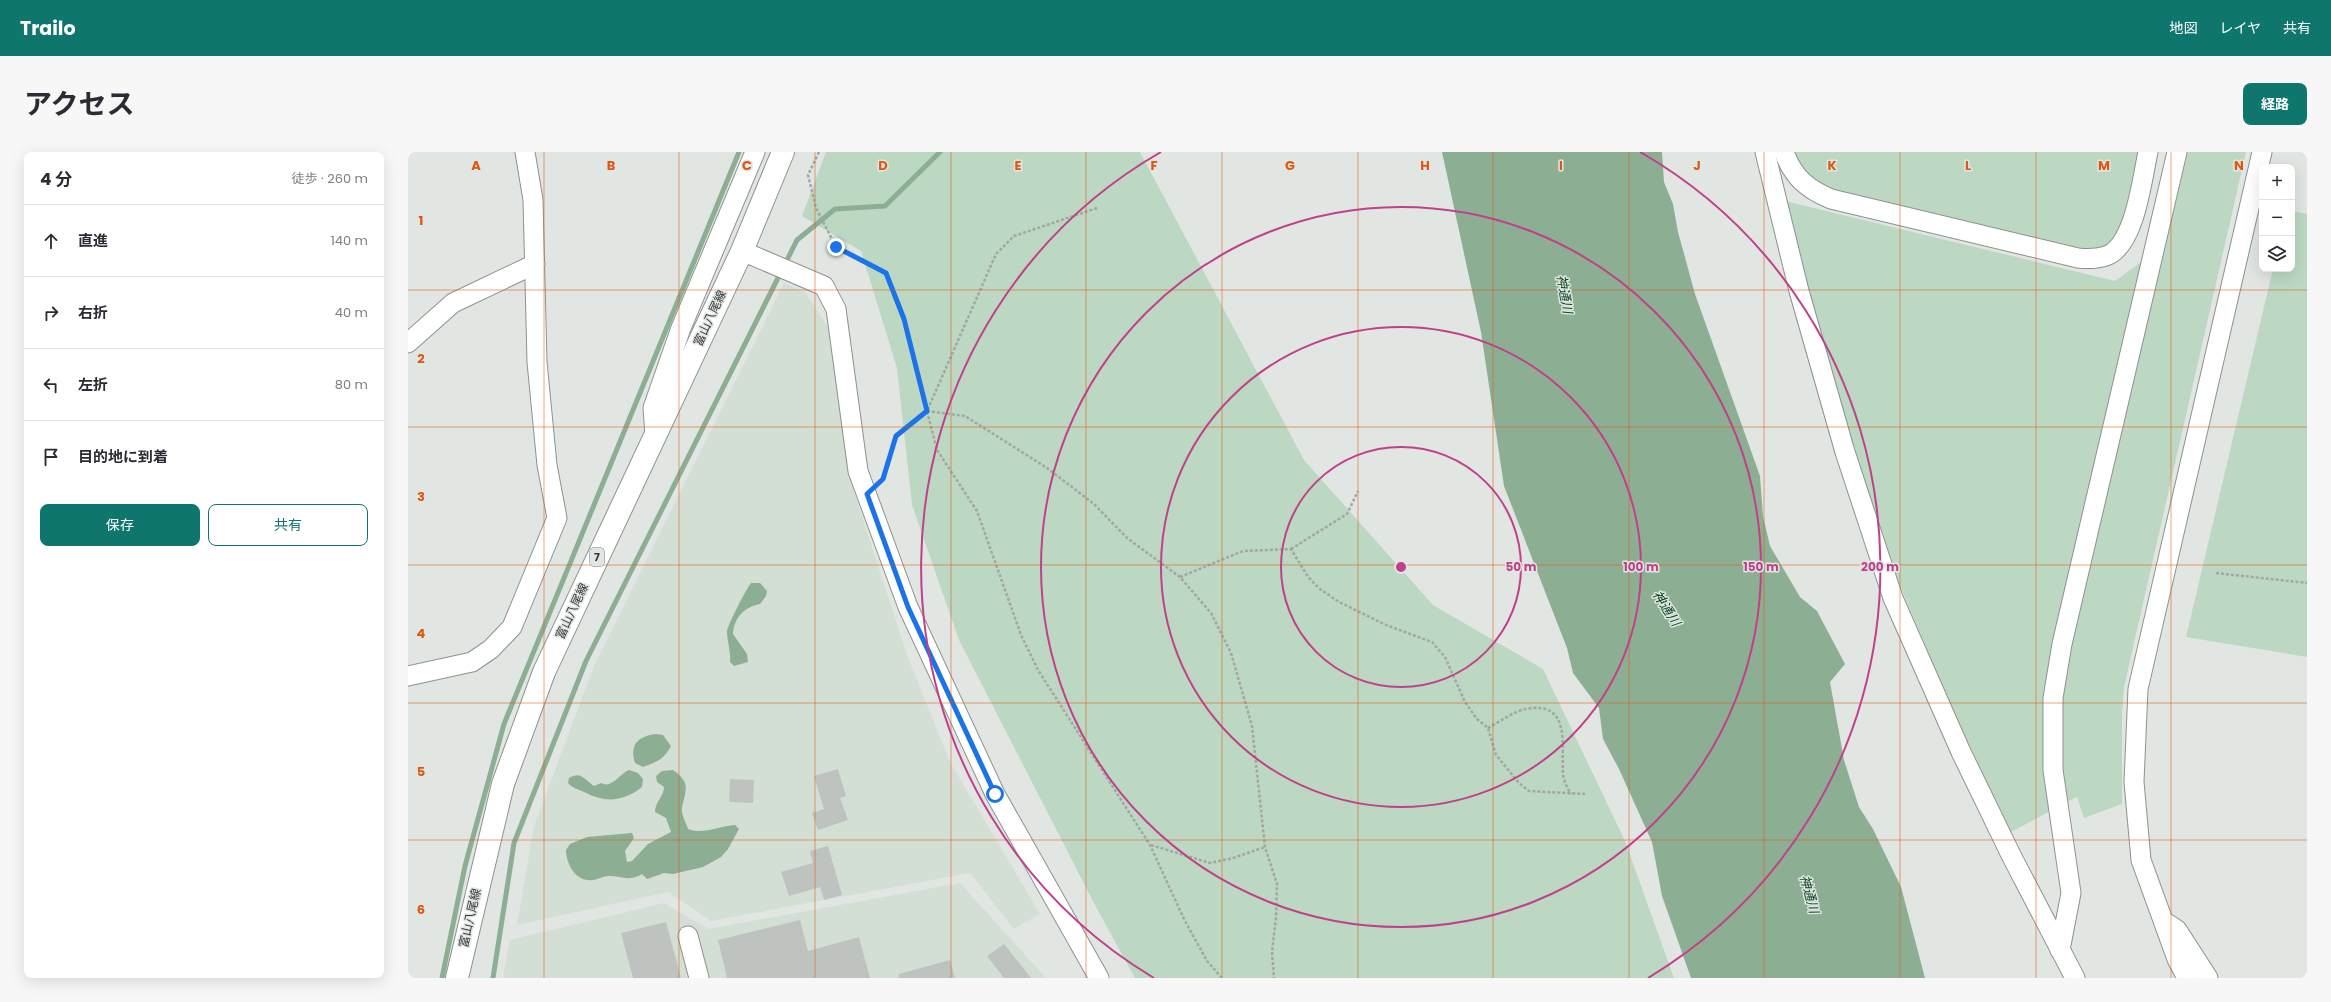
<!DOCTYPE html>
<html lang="ja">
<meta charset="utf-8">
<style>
:root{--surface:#fff;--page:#f7f7f7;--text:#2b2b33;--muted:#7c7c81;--line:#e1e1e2;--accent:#0f766e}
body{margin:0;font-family:Poppins,"Noto Sans JP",sans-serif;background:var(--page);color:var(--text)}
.controls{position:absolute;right:12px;top:12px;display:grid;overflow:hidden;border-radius:8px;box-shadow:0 4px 16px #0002}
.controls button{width:36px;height:36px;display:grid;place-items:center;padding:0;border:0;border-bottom:1px solid var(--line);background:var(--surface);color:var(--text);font:20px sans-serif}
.stop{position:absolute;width:12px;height:12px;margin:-9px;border:3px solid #1a73e8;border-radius:50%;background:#fff}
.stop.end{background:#1a73e8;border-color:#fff;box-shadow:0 1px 4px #0008}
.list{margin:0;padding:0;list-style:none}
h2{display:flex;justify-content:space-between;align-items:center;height:52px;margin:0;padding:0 16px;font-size:17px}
h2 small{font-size:13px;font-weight:400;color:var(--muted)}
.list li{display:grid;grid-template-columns:26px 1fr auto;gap:12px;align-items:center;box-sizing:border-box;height:72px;padding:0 16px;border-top:1px solid var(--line)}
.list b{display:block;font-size:15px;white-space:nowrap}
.list em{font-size:13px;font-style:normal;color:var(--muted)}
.actions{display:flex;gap:8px;padding:12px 16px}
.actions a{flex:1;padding:9px 0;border:1px solid var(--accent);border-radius:8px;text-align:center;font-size:14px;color:var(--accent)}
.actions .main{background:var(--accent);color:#fff}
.icon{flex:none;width:22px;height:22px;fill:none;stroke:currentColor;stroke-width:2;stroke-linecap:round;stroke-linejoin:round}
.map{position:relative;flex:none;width:1899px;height:826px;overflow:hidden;border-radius:8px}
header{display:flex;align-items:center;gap:24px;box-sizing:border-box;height:56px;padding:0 20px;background:var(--accent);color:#fff}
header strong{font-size:19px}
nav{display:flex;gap:22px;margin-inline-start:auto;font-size:14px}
.intro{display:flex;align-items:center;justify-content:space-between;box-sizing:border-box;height:96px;padding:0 24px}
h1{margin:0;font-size:28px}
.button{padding:10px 18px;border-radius:8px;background:var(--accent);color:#fff;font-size:14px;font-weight:700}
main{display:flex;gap:24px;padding:0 24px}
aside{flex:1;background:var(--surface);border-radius:8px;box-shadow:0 4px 16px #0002}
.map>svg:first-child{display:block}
.built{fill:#d3dfd5}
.green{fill:#bcd8c2}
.water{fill:#8caf94}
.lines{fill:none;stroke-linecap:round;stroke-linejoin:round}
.stream{stroke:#8caf94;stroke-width:5}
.building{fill:#bec3bf}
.minor-casing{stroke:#8d928e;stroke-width:21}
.major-casing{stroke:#8d928e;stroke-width:24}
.path{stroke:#a3a6a4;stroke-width:2.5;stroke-dasharray:3 2;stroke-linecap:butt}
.minor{stroke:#fff;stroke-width:19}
.major{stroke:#fff;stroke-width:22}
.route{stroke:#1a73e8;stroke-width:5}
.grid{fill:none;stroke:#df570e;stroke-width:1;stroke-opacity:0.55}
.ring{fill:none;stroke:#c0408b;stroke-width:2}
.labels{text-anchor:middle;stroke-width:3;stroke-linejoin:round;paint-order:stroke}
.shield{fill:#e1e6e2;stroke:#696c6a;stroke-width:1}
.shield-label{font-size:11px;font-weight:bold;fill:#353736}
.street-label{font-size:12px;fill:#353736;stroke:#e1e6e2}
.water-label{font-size:13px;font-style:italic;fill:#094521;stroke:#e1e6e2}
.grid-label{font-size:13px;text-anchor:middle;font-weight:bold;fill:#df570e;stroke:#e1e6e2;stroke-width:3;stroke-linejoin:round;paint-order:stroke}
.centre{fill:#c0408b;stroke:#e1e6e2;stroke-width:2}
.ring-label{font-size:12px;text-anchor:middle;font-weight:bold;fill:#c0408b;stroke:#e1e6e2;stroke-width:3;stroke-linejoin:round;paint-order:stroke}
</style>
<header>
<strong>Trailo</strong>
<nav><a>地図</a><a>レイヤ</a><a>共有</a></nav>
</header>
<div class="intro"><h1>アクセス</h1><a class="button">経路</a></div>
<main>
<aside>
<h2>4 分<small>徒歩 · 260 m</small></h2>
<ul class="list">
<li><svg class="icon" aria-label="ahead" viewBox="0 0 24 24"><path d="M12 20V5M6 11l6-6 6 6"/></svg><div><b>直進</b></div><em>140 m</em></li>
<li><svg class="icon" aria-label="right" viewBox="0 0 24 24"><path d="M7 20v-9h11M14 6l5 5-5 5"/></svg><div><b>右折</b></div><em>40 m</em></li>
<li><svg class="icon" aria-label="left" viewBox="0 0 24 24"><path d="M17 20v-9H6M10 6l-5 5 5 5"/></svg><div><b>左折</b></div><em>80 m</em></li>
<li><svg class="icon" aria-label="arrive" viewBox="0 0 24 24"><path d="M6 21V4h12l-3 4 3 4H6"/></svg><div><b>目的地に到着</b></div></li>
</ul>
<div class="actions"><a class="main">保存</a><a>共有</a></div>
</aside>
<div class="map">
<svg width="1899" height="826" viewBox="0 0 1899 826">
<rect width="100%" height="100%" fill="#e1e6e2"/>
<g class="built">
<path d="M376,131L397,140L425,183L442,327L499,503L542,610L632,762L606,777L562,721L303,769L260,740L109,773L126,674L186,514Z"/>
<path d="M552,731L638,826H95L102,788L256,751L300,777Z"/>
</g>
<g class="green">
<path d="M418,0H732L896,308L1025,453L1135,517L1217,689L1266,826H727L688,755L551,488L504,353L489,216L453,99L394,64Z"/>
<path d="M1385,0H1733L1717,75L1710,88L1686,100L1424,40L1394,23Z"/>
<path d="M1780,0H1838L1716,535L1714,562V652L1676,666L1669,645L1655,652L1651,527Z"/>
<path d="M1377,49L1707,129L1733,110L1753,81L1641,532L1644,658L1601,681L1537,539L1469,380L1402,163Z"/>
<path d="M1884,59L1899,62V505L1778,485L1865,117H1884Z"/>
</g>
<g class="water">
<path d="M1034,0H1254L1256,30L1265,52L1270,80L1287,142L1352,324L1355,364L1362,394L1392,445L1409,459L1437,512L1422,530L1436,608L1451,655L1465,677L1493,735L1517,826H1283L1254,744L1244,690L1211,617L1195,587L1191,556L1165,521L1159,496L1096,334L1073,180Z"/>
<path d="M343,431H352L359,439L358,444L352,452C336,455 326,466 325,482L339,502L340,510L326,514L322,510C323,499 319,490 319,479C320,473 338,437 343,431Z"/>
<path d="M248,582L255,583L263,594C256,607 249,610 235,615L227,611C221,593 230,584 248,582Z"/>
<path d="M221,618L230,621L235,627L234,635C215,650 197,651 176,640C170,637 164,636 160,631L161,626C173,618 178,629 186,634L193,631C204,637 211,622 221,618Z"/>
<path d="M265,618C283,631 278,637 274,656C273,662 278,671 280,677C295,683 311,674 327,673L331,677L320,697L313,705L295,715L265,722L256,721L239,727L234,722C221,730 213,724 201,724C195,724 191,727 186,728C168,731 158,712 158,698L162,692L179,685L224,681L226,686L217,699L219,710L224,709L240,692L263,680L258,666L247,660C247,650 256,644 256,635L249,630L248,624L254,619Z"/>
</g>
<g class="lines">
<g class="stream">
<path d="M34,826L57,714L96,572L331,0"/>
<path d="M85,826L106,691L178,509L389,88L427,57L477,54L532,0"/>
</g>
</g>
<g class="building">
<path d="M430,617L438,644L432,646L440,668L410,678L404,661L416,657L406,624Z"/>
<path d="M322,627L346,628L345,651L321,650Z"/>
<path d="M420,694L434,743L416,748L412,735L381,744L373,720L405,711L402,699Z"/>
<path d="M392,768L400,799L451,785L462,826H319L310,788Z"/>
<path d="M258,770L273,826H225L213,781Z"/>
<path d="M596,792L623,826H596L579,804Z"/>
<path d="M542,808L547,826H491V822Z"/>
</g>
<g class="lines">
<defs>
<g id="minor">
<path d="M1357,0L1391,139L1437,300L1485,446L1553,600L1603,703L1667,826"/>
<path d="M1376,0C1385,25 1399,37 1423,47L1670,106C1679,107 1689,107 1698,104C1727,94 1734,27 1740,0"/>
<path d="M334,99L416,134L428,157L450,319L500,455L587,642L691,826"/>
<path d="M0,191L45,151L127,112"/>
<path d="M247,283L245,256L273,176L347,0"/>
<path d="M0,524L64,510L83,497L104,475L149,366L139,313L129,210L125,48L117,0"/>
<path d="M1760,772L1769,778L1800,826"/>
<path d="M280,784L291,826"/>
<path d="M1652,798L1663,741L1645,618V546L1654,492L1769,0"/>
<path d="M1779,826L1769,807L1733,708L1726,630L1730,537L1854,0"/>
</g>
<path id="major" d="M49,826L95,632L136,520L334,99L375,0"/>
</defs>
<use href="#minor" class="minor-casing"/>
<use href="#major" class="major-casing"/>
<g class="path">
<path d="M411,0L400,23L408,56L428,95L478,121L496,167L519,259L488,284L475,327L471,330"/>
<path d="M689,56L606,84L588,102L519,259L529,298L569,359L613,483L630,518L742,693L776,767L799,809L814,826"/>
<path d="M519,259L557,264L639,316L686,352L719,386L772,425L803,461L823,501L844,574L857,695L869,732L868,765L864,800L866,826"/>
<path d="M883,397L939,362L950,339"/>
<path d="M1808,421L1899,431"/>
<path d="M772,425L835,399L883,397L900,425L912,437L931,450L978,473L1024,490L1037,505L1057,550L1069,567L1080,576L1088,603L1111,631L1121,639L1177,642"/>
<path d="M1080,576C1091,570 1106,559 1118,557C1164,548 1153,595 1155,622C1156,629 1159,636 1163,642"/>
<path d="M743,693L802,711L825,706L857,695"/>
</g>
<use href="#minor" class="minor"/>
<use href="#major" class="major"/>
</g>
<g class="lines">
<path class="route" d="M428,95L478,121L496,167L519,259L488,284L475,327L459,342L500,455L587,642"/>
</g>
<path class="grid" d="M136,0V826M271,0V826M407,0V826M543,0V826M678,0V826M814,0V826M950,0V826M1085,0V826M1221,0V826M1356,0V826M1492,0V826M1628,0V826M1763,0V826M0,138H1899M0,275H1899M0,413H1899M0,551H1899M0,688H1899"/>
<g class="ring">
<circle cx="993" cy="415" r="120"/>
<circle cx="993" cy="415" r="240"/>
<circle cx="993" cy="415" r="360"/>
<path d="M746 826A479 479 0 0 1 753 0M1232 0A479 479 0 0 1 1240 826"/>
</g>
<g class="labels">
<rect class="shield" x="182" y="396" width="14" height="18" rx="3"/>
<g class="shield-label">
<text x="189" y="409">7</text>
</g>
<g class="street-label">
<text transform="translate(302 166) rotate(-65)" y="4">富山八尾線</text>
<text transform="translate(164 459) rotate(-65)" y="4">富山八尾線</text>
<text transform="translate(62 766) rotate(-77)" y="4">富山八尾線</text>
</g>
<g class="water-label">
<text transform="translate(1157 142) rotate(80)" y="5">神通川</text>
<text transform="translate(1259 456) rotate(57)" y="5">神通川</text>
<text transform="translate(1402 742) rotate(75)" y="5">神通川</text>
</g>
</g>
<g class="grid-label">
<text x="68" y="18">A</text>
<text x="203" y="18">B</text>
<text x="339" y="18">C</text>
<text x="475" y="18">D</text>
<text x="610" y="18">E</text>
<text x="746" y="18">F</text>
<text x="882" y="18">G</text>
<text x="1017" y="18">H</text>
<text x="1153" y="18">I</text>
<text x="1289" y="18">J</text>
<text x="1424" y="18">K</text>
<text x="1560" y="18">L</text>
<text x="1696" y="18">M</text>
<text x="1831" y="18">N</text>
<text x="13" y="73">1</text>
<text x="13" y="211">2</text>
<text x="13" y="349">3</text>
<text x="13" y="486">4</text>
<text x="13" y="624">5</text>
<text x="13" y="762">6</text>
</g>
<circle cx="993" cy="415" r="6" class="centre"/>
<g class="ring-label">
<text x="1113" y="419">50 m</text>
<text x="1233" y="419">100 m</text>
<text x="1353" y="419">150 m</text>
<text x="1472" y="419">200 m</text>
</g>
</svg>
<div class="controls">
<button>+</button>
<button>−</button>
<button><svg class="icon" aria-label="layers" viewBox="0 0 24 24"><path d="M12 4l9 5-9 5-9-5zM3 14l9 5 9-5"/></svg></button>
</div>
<div class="stop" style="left:587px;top:642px"></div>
<div class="stop end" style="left:428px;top:95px"></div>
</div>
</main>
